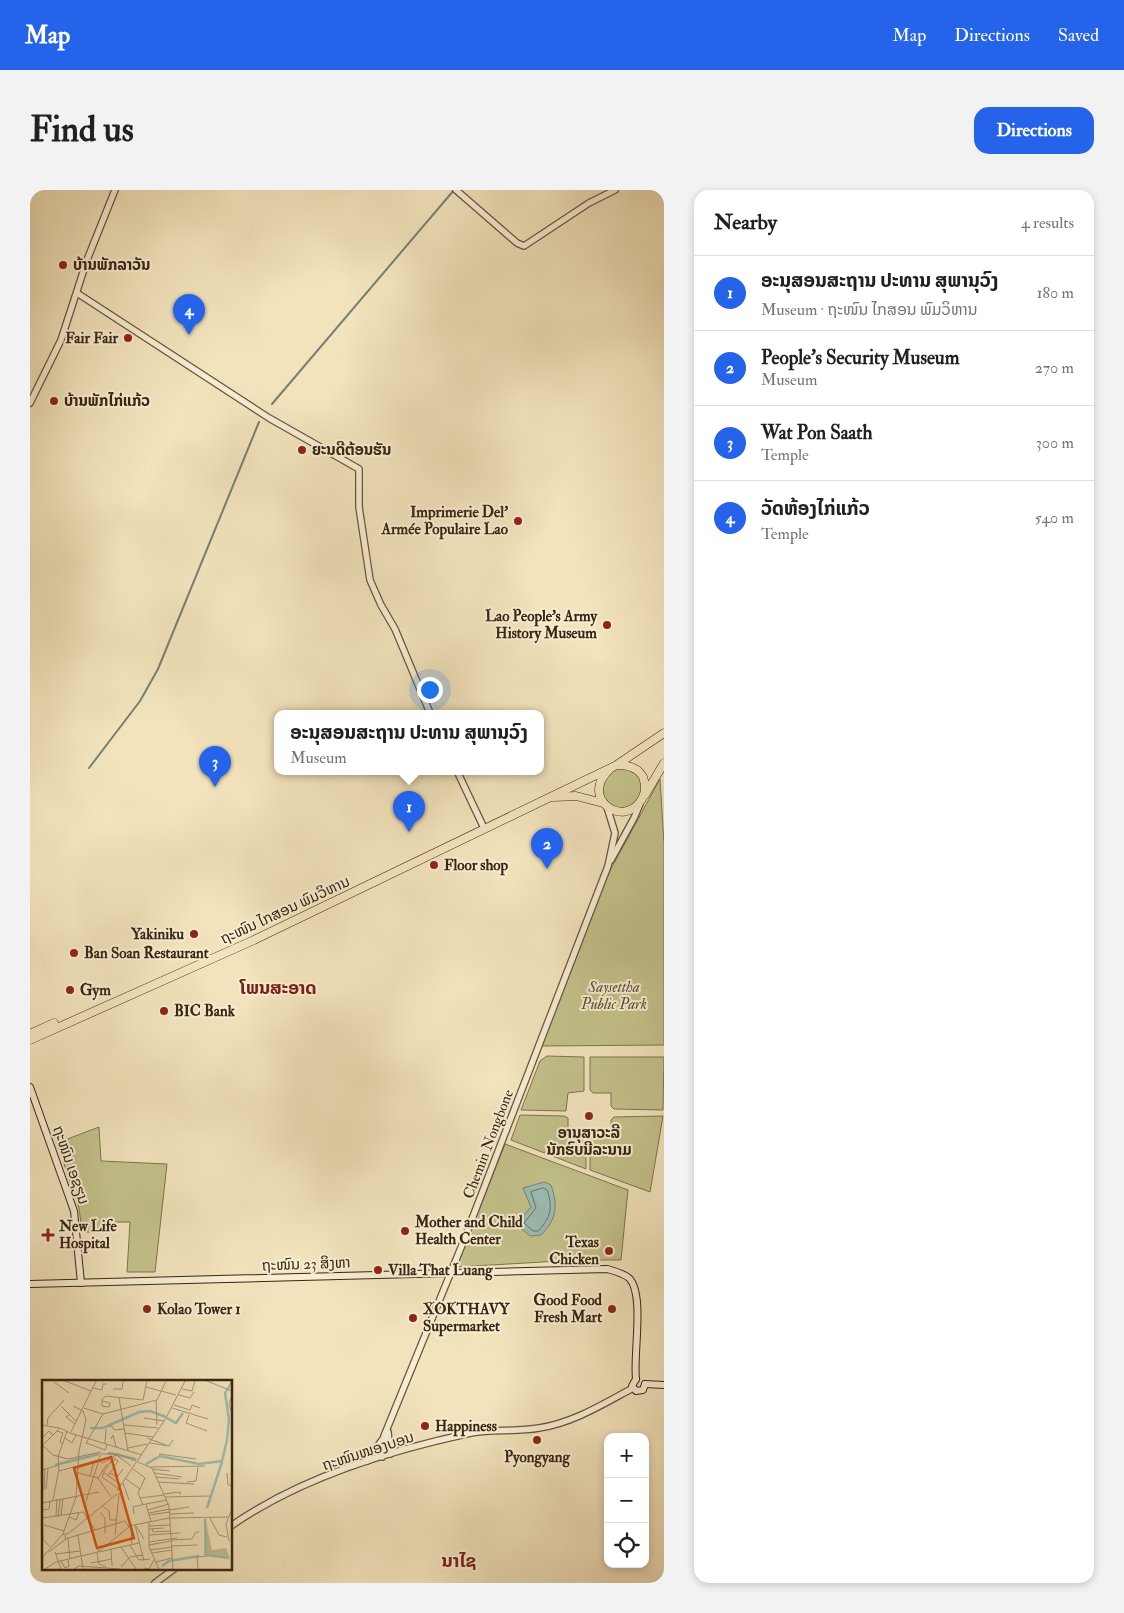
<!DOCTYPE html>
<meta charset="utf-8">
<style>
:root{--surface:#fff;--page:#f2f2f2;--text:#202124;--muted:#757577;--line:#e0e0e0;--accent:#2563eb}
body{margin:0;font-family:"IM FELL Double Pica","Noto Sans Lao",serif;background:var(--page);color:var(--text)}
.controls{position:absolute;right:15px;bottom:15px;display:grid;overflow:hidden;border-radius:10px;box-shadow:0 2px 8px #0003}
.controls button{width:45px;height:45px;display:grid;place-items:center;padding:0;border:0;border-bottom:1px solid var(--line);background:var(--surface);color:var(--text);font:25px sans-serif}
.you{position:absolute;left:399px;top:499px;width:18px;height:18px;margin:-12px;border:4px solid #fff;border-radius:50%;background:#1a73e8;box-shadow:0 0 0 8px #1a73e833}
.badge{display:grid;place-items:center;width:32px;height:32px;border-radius:50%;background:var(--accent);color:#fff;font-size:16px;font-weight:700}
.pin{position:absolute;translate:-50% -41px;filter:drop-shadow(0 1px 2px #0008)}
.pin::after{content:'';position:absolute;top:26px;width:18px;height:15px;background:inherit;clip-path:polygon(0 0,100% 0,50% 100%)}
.popup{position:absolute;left:244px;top:520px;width:270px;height:65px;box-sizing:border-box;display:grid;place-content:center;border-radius:10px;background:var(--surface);filter:drop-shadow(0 1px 4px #0005);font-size:16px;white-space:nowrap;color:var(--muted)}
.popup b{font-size:19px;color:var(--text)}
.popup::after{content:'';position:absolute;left:50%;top:100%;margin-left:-10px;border:10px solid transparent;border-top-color:var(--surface)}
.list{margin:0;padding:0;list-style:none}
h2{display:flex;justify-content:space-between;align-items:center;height:65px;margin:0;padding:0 20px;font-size:21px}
h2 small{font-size:16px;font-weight:400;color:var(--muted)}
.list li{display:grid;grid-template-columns:32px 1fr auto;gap:15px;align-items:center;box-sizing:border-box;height:75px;padding:0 20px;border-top:1px solid var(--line)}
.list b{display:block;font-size:19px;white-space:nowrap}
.list p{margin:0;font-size:16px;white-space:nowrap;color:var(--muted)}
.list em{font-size:16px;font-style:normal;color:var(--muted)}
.icon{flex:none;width:28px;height:28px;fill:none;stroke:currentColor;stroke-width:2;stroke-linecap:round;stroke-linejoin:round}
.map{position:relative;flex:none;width:634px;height:1393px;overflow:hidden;border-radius:15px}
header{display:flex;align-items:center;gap:30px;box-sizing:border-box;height:70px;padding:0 25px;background:var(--accent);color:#fff}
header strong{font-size:24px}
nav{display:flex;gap:28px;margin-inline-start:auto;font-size:18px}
.intro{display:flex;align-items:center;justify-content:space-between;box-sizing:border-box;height:120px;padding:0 30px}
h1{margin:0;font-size:35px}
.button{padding:12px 22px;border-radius:15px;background:var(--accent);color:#fff;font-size:18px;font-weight:700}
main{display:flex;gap:30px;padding:0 30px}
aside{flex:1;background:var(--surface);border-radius:15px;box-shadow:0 2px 8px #0003}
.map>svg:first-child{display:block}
.green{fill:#c3c18b;stroke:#7e744e}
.water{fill:#9cbdb5;stroke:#748173}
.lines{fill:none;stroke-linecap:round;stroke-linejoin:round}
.shore{stroke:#6a7263;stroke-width:1}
.stream{stroke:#748173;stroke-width:2}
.tertiary-casing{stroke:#67553c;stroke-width:8}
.secondary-casing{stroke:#392611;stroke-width:8}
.trunk-casing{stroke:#392611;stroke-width:9}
.tertiary{stroke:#f7edd3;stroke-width:5.5}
.secondary{stroke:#f7edd3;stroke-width:6}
.trunk{stroke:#f2e3bc;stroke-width:8}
.poi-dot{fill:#8f2418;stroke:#f7edd3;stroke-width:2}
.labels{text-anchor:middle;stroke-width:4;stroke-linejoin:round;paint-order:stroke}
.poi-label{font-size:15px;font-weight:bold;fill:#392611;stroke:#f7edd3;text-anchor:start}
.street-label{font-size:15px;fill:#392611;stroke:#f7edd3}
.park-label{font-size:15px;font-style:italic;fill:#5c4d30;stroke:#f7edd3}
.quarter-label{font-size:18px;font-weight:bold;fill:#7a1f14;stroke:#f7edd3}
.inset-river{fill:none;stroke:#9cbdb5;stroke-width:2.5}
.inset-road{fill:none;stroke:#a89778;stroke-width:1}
.view{fill:#df560c;fill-opacity:0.15;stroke:#df560c;stroke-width:2.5}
.inset-edge{fill:none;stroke:#392611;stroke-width:2.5}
</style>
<header>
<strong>Map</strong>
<nav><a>Map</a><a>Directions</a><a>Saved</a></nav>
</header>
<div class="intro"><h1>Find us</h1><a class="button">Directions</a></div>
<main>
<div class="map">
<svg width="634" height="1393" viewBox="0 0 634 1393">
<rect width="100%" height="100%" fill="#f2e3bc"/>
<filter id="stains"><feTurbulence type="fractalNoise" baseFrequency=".004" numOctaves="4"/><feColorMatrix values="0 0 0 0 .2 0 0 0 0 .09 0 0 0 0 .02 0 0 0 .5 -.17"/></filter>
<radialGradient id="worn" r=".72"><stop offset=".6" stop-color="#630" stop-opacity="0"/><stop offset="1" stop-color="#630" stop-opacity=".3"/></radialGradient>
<g class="green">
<path d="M587,576L603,579L614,594L608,613L588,620L574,612L571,593Z"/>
<path d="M630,589L634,654V855L512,856L533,797L577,686Z"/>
<path d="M517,866L554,867V901L538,903L536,921L491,920L510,871Z"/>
<path d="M560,867H634L633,920L584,919L581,916V903H563L560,900Z"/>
<path d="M490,925L534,926L538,928V943L552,944L556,947V979L481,950Z"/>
<path d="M633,926L620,1002L560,980V947L564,943H581V930L584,927Z"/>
<path d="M69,937L71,971L137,974L125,1082H97L100,1032H79V1042H52L49,1018L27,953Z"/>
<path d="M475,954L598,1000L591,1070H548L426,1077Z"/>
</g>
<path class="water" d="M514,992L521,995C528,1015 527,1029 511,1045L500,1046L486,1034L501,1017L493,998Z"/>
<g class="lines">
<path class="shore" d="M513,998L517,1000C523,1016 521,1028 508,1041H503L494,1033L506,1018L501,1002Z"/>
<g class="stream">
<path d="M242,214L424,0"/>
<path d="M59,578L110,511L128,479L229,232"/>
</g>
<defs>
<g id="tertiary">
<path d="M426,0L487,53L494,56L559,13L585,0"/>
<path d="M47,103L239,228L329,279V317L340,390L351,415L365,439L400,523"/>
<path d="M0,213L31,150L57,70L85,0"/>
<path d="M427,581L453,636"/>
<path d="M581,670L604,628L610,614"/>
<path d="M358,1242L360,1264"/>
<path d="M352,1267L354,1246L432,1055L578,676L585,643L577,617"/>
<path d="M337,1271L352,1250"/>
<path d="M201,1336C268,1289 361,1260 441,1243C463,1239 487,1242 509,1238C543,1233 573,1214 603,1198"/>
<path d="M125,1393L144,1379"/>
</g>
<g id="secondary">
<path d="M0,897L44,1021L51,1093"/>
<path d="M0,1094L577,1079C584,1081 593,1083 599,1088C615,1104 603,1164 606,1189"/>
<path d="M606,1189L602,1196L606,1201L613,1200L615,1194"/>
<path d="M615,1194L634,1195"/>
</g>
<g id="trunk">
<path d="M588,574L634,543"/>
<path d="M615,605L634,573"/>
<path d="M524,607L546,606L573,613"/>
<path d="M0,844L24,833"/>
<path d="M0,850L224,750L587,575C598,575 608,577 613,587C616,595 616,602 612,609C594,640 548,608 580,579"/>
</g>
</defs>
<use href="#tertiary" class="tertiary-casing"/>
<use href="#secondary" class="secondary-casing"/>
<use href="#trunk" class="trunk-casing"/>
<use href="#tertiary" class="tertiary"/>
<use href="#secondary" class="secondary"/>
<use href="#trunk" class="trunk"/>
</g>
<g class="poi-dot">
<circle cx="33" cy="75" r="5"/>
<circle cx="98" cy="148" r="5"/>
<circle cx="24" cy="211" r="5"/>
<circle cx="272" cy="260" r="5"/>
<circle cx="488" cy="331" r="5"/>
<circle cx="577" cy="435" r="5"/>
<circle cx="404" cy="675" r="5"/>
<circle cx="164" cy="744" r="5"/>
<circle cx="44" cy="763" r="5"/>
<circle cx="40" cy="800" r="5"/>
<circle cx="134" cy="821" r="5"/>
<circle cx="559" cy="926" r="5"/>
<circle cx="375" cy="1041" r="5"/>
<path d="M15.5 1037.5h5v5h5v5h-5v5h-5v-5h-5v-5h5z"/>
<circle cx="579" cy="1061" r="5"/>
<circle cx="348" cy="1080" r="5"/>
<circle cx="117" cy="1119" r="5"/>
<circle cx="582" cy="1119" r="5"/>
<circle cx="383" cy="1128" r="5"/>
<circle cx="395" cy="1236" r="5"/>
<circle cx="507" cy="1250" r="5"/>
</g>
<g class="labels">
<g class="poi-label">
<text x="43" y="80">ບ້ານພັກລາວັນ</text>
<text x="88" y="153" text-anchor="end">Fair Fair</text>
<text x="34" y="216">ບ້ານພັກໄກ່ແກ້ວ</text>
<text x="282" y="265">ຍະນດີຕ້ອນຮັນ</text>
<text x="478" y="327" text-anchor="end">Imprimerie Del'<tspan x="478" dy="17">Armée Populaire Lao</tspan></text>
<text x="567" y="431" text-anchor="end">Lao People's Army<tspan x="567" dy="17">History Museum</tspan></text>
<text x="414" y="680">Floor shop</text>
<text x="154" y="749" text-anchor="end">Yakiniku</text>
<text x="54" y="768">Ban Soan Restaurant</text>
<text x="50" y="805">Gym</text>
<text x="144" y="826">BIC Bank</text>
<text x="559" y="948" text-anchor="middle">ອານຸສາວະລີ<tspan x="559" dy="17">ນັກຮົບນີລະນາມ</tspan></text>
<text x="385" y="1037">Mother and Child<tspan x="385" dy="17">Health Center</tspan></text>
<text x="29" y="1041">New Life<tspan x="29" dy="17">Hospital</tspan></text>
<text x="569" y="1057" text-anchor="end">Texas<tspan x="569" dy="17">Chicken</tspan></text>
<text x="358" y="1085">Villa That Luang</text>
<text x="572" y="1115" text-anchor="end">Good Food<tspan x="572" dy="17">Fresh Mart</tspan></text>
<text x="127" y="1124">Kolao Tower 1</text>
<text x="393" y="1124">XOKTHAVY<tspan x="393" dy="17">Supermarket</tspan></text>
<text x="405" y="1241">Happiness</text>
<text x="507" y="1272" text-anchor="middle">Pyongyang</text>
</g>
<g class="street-label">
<text transform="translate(255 720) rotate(-25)" y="5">ຖະໜົນ ໄກສອນ ພົມວິຫານ</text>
<text transform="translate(458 954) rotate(-69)" y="5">Chemin Nongbone</text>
<text transform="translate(41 975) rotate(71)" y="5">ຖະໜົນ ເອຊຽນ</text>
<text transform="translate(276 1074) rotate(-2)" y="5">ຖະໜົນ 23 ສິງຫາ</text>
<text transform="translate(338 1261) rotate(-18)" y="5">ຖະໜົນໜອງບອນ</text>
</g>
<g class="park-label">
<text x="584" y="802">Saysettha<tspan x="584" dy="17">Public Park</tspan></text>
</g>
<g class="quarter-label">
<text x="248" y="804">ໂພນສະອາດ</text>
<text x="429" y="1377">ນາໄຊ</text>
</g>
</g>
<g transform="translate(12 1190)">
<rect width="190" height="190" fill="#f2e3bc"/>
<path d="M163,138L170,170L184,168L188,178L162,175Z" fill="#c3c18b"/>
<path class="inset-river" d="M125,38L134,43L141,33M48,48H61L97,32L108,31L124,37M185,60L187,39L183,13L190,2M66,73L94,79M104,84L118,76L157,84L180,81L185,60M13,85L57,74M165,128L180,82M163,139L164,175M163,175L187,178M120,186L127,181L157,176"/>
<path class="inset-road" d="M23,1L49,11M165,1L190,11M12,2L27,13M104,7L134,15M51,8L60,10L61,4H65M71,9H80L81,1M140,9L150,11L153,1M137,15L148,18L152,12M190,15L187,24L190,34M77,18L86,71M60,19L64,16L101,20L105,1M114,20L115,45M60,21L68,23L67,27L60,26V19M132,25L148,30L150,25L158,28M19,26L34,41M42,28L61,34M130,28L166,39M27,35L24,37L33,44M147,35L144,43L165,51M102,38L122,41M0,45L17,48M5,45L6,38L22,20M82,45L116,48M67,47L70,46L72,50L83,49M15,51L21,53L18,62L21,64M29,52L54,1M28,53L100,75M83,53L111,57M0,58L7,51L11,55M23,58L30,63L34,55M105,58L124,65M69,59L71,55L74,67M108,63L127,66L131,60M63,64L64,49M0,65L11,75L26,79L59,72M65,65L63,70L44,63L61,34L115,20L124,1M0,66L18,48L28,53M86,68L105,64M73,74L89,86M117,74L154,79M16,77L25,51M57,81L61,83L76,74L94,81M96,82L110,88L127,126L131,189M109,87L163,86M91,89L103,98L96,113L101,125M111,89L128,91M0,90L17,85M17,91L56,80L59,74H75M60,91L79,105M62,92L71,78L73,79M36,93L56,98L69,117M62,93L60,97L77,109M68,93L75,97L81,89M112,93L140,97M185,93L186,105L190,106M48,96L52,81M66,96L76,81L73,79L70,83M114,97L137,99M56,98L65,84M84,99L98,109M116,102L152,104M145,102L154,101L156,87M81,103L87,120M4,109L6,89M2,110L3,89M75,111L124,38L143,1M122,114L138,112V115M123,117L168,116M98,118L122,115M11,120L17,89L16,77M44,121L57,80M0,123L57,112M104,124L125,120M61,126L67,131L68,140H75M0,130L7,129L8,121M106,130L127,124M128,130L147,127M58,132L63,138V153M107,133L128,129M92,134L91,127L104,124L109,142M128,134L152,133M19,135L21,118M107,135L128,132M14,136L15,119M16,137L18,119M27,137L34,140L37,133M0,138L41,132L53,150M168,138L177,155L185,157M0,139L1,159L8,167M107,142V167L117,189M2,145L22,151M93,145L102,181M87,146L127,138L186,137M89,146L90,165M94,146L102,159M107,146L128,145M107,149L122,148M110,149L111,152L128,151M21,154L34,117L37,71L44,40L41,31L31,26M36,155L41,189M73,155L77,113M107,155L138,153M23,159L83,141L87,147M26,159L28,179M129,160L150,159L154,152H157M187,161L184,144L190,129M107,162L135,158M88,165L97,180L108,179M107,165L129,161M130,166L155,165M55,167L57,172L97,163M79,167L94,189M69,169L70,186M108,170L130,167M7,172L24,159L23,155M13,172L19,189M55,173L57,184L64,187M110,173L130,170M14,174L38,171M0,178L20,155L27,153L75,114M19,181L23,188L27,186L26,180M114,182L130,178M49,183L70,179M79,187L88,177L101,175M102,188L107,189L112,180M3,189L14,182L56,172L87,147M32,189L37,186L78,189M156,189L155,177L165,176"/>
<path class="view" d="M69,77L92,158L55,168L32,88Z"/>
<rect width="190" height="190" class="inset-edge"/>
</g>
<rect width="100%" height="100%" filter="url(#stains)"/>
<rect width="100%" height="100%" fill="url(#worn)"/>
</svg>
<div class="controls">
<button>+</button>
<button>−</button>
<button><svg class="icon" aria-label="locate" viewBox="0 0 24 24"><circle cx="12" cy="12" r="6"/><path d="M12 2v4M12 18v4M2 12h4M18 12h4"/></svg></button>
</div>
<div class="you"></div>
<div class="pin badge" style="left:379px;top:642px">1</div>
<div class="popup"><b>ອະນຸສອນສະຖານ ປະທານ ສຸພານຸວົງ</b>Museum</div>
<div class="pin badge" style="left:517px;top:679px">2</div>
<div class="pin badge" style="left:185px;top:597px">3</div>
<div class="pin badge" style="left:159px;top:145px">4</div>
</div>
<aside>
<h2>Nearby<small>4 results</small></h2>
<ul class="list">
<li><span class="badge">1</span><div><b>ອະນຸສອນສະຖານ ປະທານ ສຸພານຸວົງ</b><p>Museum · ຖະໜົນ ໄກສອນ ພົມວິຫານ</p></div><em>180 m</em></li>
<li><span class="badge">2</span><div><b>People's Security Museum</b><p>Museum</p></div><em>270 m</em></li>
<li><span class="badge">3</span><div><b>Wat Pon Saath</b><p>Temple</p></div><em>300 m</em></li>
<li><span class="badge">4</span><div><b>ວັດຫ້ອງໄກ່ແກ້ວ</b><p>Temple</p></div><em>540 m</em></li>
</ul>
</aside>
</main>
